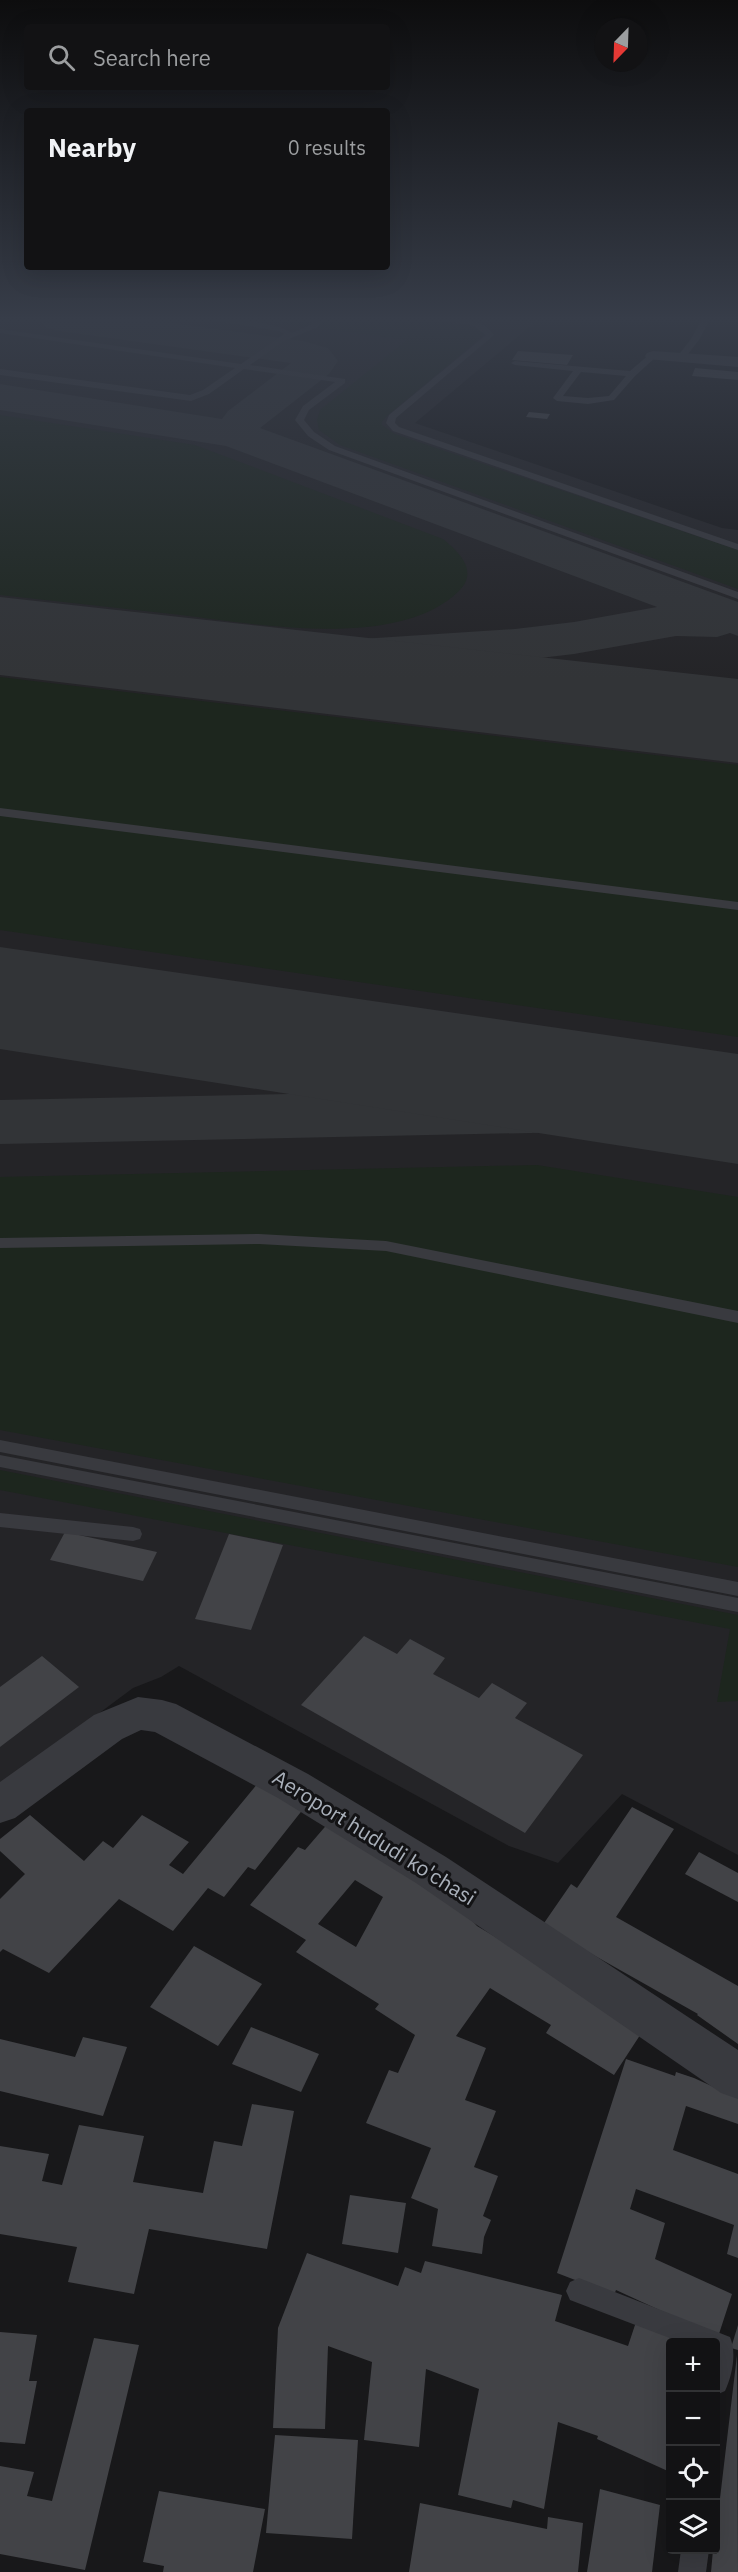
<!DOCTYPE html>
<meta charset="utf-8">
<style>
:root{--surface:#121214;--page:#1b1b1d;--text:#f1f3f6;--muted:#9c9ea0;--line:#313234}
body{margin:0;font-family:"IBM Plex Sans",sans-serif;background:var(--page);color:var(--text)}
.controls{position:absolute;right:18px;bottom:18px;display:grid;overflow:hidden;border-radius:6px;box-shadow:0 6px 24px #0002}
.controls button{width:54px;height:54px;display:grid;place-items:center;padding:0;border:0;border-bottom:2px solid var(--line);background:var(--surface);color:var(--text);font:30px sans-serif}
.compass{position:absolute;left:594px;top:18px;width:54px;height:54px;border-radius:50%;background:var(--surface);box-shadow:0 6px 24px #0002;rotate:203deg}
.list{margin:0;padding:0;list-style:none}
h2{display:flex;justify-content:space-between;align-items:center;height:78px;margin:0;padding:0 24px;font-size:26px}
h2 small{font-size:20px;font-weight:400;color:var(--muted)}
.icon{flex:none;width:33px;height:33px;fill:none;stroke:currentColor;stroke-width:2;stroke-linecap:round;stroke-linejoin:round}
.map{position:relative;flex:none;width:738px;height:2572px;overflow:hidden}
.search{position:absolute;background:var(--surface);box-shadow:0 6px 24px #0002;left:24px;top:24px;width:366px;height:66px;display:flex;align-items:center;gap:15px;box-sizing:border-box;padding:0 21px;border-radius:6px;color:var(--muted);font-size:22px}
.panel{position:absolute;background:var(--surface);box-shadow:0 6px 24px #0002;left:24px;top:108px;width:366px;height:162px;border-radius:6px}
.map>svg:first-child{display:block}
.built{fill:#242427}
.green{fill:#1d261e}
.lines{fill:none;stroke-linecap:round;stroke-linejoin:round}
.taxiway{fill:#323437;fill-rule:evenodd}
.runway{fill:#323437;fill-rule:evenodd}
.building{fill:#424347;fill-rule:evenodd}
.service{fill:#393a3f;fill-rule:evenodd}
.minor{fill:#393a3f;fill-rule:evenodd}
.labels{text-anchor:middle;stroke-width:6;stroke-linejoin:round;paint-order:stroke}
.near-street-label{font-size:21px;fill:#a9b0ba;stroke:#131315}
</style>
<div class="map">
<svg width="738" height="2572" viewBox="0 0 738 2572">
<rect width="100%" height="100%" fill="#18181a"/>
<path class="built" d="M0,319H502L534,323L415,423L722,528L738,530V1855L622,1794L558,1863L509,1846L179,1666L161,1677L133,1688L0,1787Z"/>
<g class="green">
<path d="M251,319H418L469,326L482,330L484,335L387,416L382,422V425L395,434L738,550V589L340,445L319,430L317,420L320,410L407,340Z"/>
<path d="M0,415L195,445L443,539C459,552 479,571 459,591C397,652 251,623 172,614C115,608 57,601 0,595Z"/>
<path d="M0,677L738,765V1037L0,930Z"/>
<path d="M537,1165L738,1197V1567L0,1430V1177Z"/>
<path d="M0,1470L738,1615V1701L717,1702L730,1629L0,1490Z"/>
</g>
<g class="lines">
<g class="taxiway">
<path d="M40,319H143L303,341L328,348L338,361L329,374L260,428L738,602V636L730,633L717,637L676,636L574,654L515,661L240,679L221,674L213,663L221,652L240,647L515,629L574,622L657,607L226,446L0,410V384L222,419L228,411L291,363L59,331L45,327Z"/>
<path d="M731,703L738,704V738L711,732L703,720L711,708Z"/>
<path d="M719,1085L738,1090V1124L719,1129L0,1144V1100Z"/>
</g>
<g class="runway">
<path d="M0,597L738,679V763L0,675Z"/>
<path d="M0,947L738,1054V1164L0,1049Z"/>
</g>
</g>
<g class="building">
<path d="M518,351L573,355L567,365L512,360Z"/>
<path d="M695,368L738,372V380L692,376Z"/>
<path d="M529,412L550,414L547,419L526,417Z"/>
<path d="M65,1532L157,1552L143,1581L50,1560Z"/>
<path d="M229,1534L283,1545L251,1630L195,1619Z"/>
<path d="M364,1636L397,1654L410,1639L445,1658L433,1674L479,1698L492,1683L527,1703L515,1718L583,1755L525,1833L301,1705Z"/>
<path d="M42,1656L79,1687L0,1747V1687Z"/>
<path d="M258,1783L304,1808L255,1870L248,1867L224,1897L208,1888L173,1931L119,1899L49,1973L3,1949L0,1952V1899L25,1874L0,1851V1839L30,1815L84,1861L103,1841L113,1848L142,1815L189,1842L169,1865L183,1874Z"/>
<path d="M632,1807L674,1829L616,1917L738,1986V2044L697,2015L698,2014L542,1926L571,1884L577,1888Z"/>
<path d="M330,1821L440,1886L477,1926L646,2026L614,2075L546,2033L551,2025L490,1988L456,2036L486,2048L465,2100L496,2111L474,2167L498,2176L483,2216L491,2220L484,2237L482,2254L432,2246L438,2209L411,2198L431,2148L366,2123L389,2070L398,2073L415,2035L375,2009L379,2004L296,1952L306,1940L250,1905L298,1847L305,1850ZM355,1880L383,1897L356,1947L318,1924Z"/>
<path d="M699,1852L738,1873V1902L685,1874Z"/>
<path d="M194,1946L262,1984L218,2046L150,2007Z"/>
<path d="M251,2027L319,2054L301,2092L232,2064Z"/>
<path d="M83,2037L127,2047L103,2116L0,2091V2039L75,2057Z"/>
<path d="M626,2059L675,2076L676,2072L694,2078L738,2098V2124L686,2106L673,2150L738,2174V2258L727,2254L734,2225L636,2189L630,2209L665,2223L655,2259L732,2294L718,2337L616,2290L614,2295L557,2273Z"/>
<path d="M252,2104L294,2111L267,2249L149,2229L134,2294L68,2282L77,2247L0,2234V2146L49,2154L42,2181L62,2185L79,2125L144,2136L133,2182L203,2193L214,2141L242,2146Z"/>
<path d="M350,2195L406,2203L398,2253L342,2244Z"/>
<path d="M307,2253L398,2286L405,2267L421,2273L425,2261L562,2295L555,2321L628,2346L638,2316L700,2342H670V2472L597,2439L598,2436L558,2422L544,2509L513,2500L511,2508L458,2495L479,2389L426,2369L419,2447L364,2440L372,2362L328,2346L325,2429L273,2428L278,2328Z"/>
<path d="M738,2325V2350L731,2348Z"/>
<path d="M0,2332L37,2335L29,2381H37L25,2444L0,2442Z"/>
<path d="M94,2338L139,2345L85,2570L0,2554V2466L34,2472L27,2496L52,2501Z"/>
<path d="M737,2355L738,2572H711L713,2550H716V2532Z"/>
<path d="M275,2435L358,2440L352,2539L266,2533Z"/>
<path d="M600,2489L660,2505L652,2572H587Z"/>
<path d="M159,2491L265,2509L253,2572H163L164,2566L143,2562Z"/>
<path d="M420,2503L547,2529L548,2517L583,2523L578,2572H409Z"/>
</g>
<g class="lines">
<g class="service">
<path d="M204,319C227,319 273,320 292,333L312,324L308,319H316L320,323L318,327L284,341L250,365L345,379V383L309,410L304,420L314,432L335,446L738,592V599L329,450L308,436L295,420L303,406L335,382L244,369L209,394L191,401L0,375V369L190,395L203,390L235,368L0,333V329L241,364L284,334L279,331Z"/>
<path d="M432,319C453,319 481,315 494,335L396,418L395,423L399,427L738,544V550L393,431L386,423L389,415L486,335L472,325Z"/>
<path d="M702,319H710L699,340L684,359H678L677,357L691,339Z"/>
<path d="M650,354L657,356L635,376L614,400L588,404L557,401L553,398L573,371L515,365L511,363L515,361L630,371ZM581,372L626,376L609,396L588,398L563,396Z"/>
<path d="M0,808L738,902V910L0,816Z"/>
<path d="M259,1234L386,1241L738,1311V1323L386,1251L259,1244L0,1248V1238Z"/>
<path d="M0,1440L738,1582V1596L0,1452Z"/>
<path d="M0,1455L738,1598V1612L0,1467Z"/>
<path d="M0,1513L133,1527L140,1529L142,1534L140,1539L133,1541L0,1527Z"/>
<path d="M579,2278L730,2337C737,2353 732,2376 725,2391L716,2395V2342H680L570,2300L566,2291L570,2282Z"/>
<path d="M681,2550H709L706,2572H678Z"/>
</g>
<g class="minor">
<path d="M653,351L738,357V367L647,359L645,356L647,353Z"/>
<path d="M138,1697L162,1700L176,1704L308,1774L446,1857L738,2050V2099L721,2093L416,1883L278,1798L155,1732L141,1730L122,1739L15,1818L0,1823V1782L94,1715Z"/>
</g>
</g>
<linearGradient id="sky" x2="0" y2="1"><stop stop-color="#0d0d0e"/><stop offset="0.47" stop-color="#373d49"/><stop offset="1" stop-color="#373d49" stop-opacity="0"/></linearGradient>
<rect width="738" height="679" fill="url(#sky)"/>
<g class="labels">
<g class="near-street-label">
<text transform="translate(374 1838) rotate(32)" y="7">Aeroport hududi ko'chasi</text>
</g>
</g>
</svg>
<div class="controls">
<button>+</button>
<button>−</button>
<button><svg class="icon" aria-label="locate" viewBox="0 0 24 24"><circle cx="12" cy="12" r="6"/><path d="M12 2v4M12 18v4M2 12h4M18 12h4"/></svg></button>
<button><svg class="icon" aria-label="layers" viewBox="0 0 24 24"><path d="M12 4l9 5-9 5-9-5zM3 14l9 5 9-5"/></svg></button>
</div>
<svg class="compass" viewBox="-18 -18 36 36"><path d="M0-13l5 13h-10z" fill="#e53935"/><path d="M0 13l5-13h-10z" fill="#9c9ea0"/></svg>
<div class="search"><svg class="icon" aria-label="search" viewBox="0 0 24 24"><circle cx="10" cy="10" r="6"/><path d="M15 15l6 6"/></svg>Search here</div>
<section class="panel">
<h2>Nearby<small>0 results</small></h2>
<ul class="list">
</ul>
</section>
</div>
